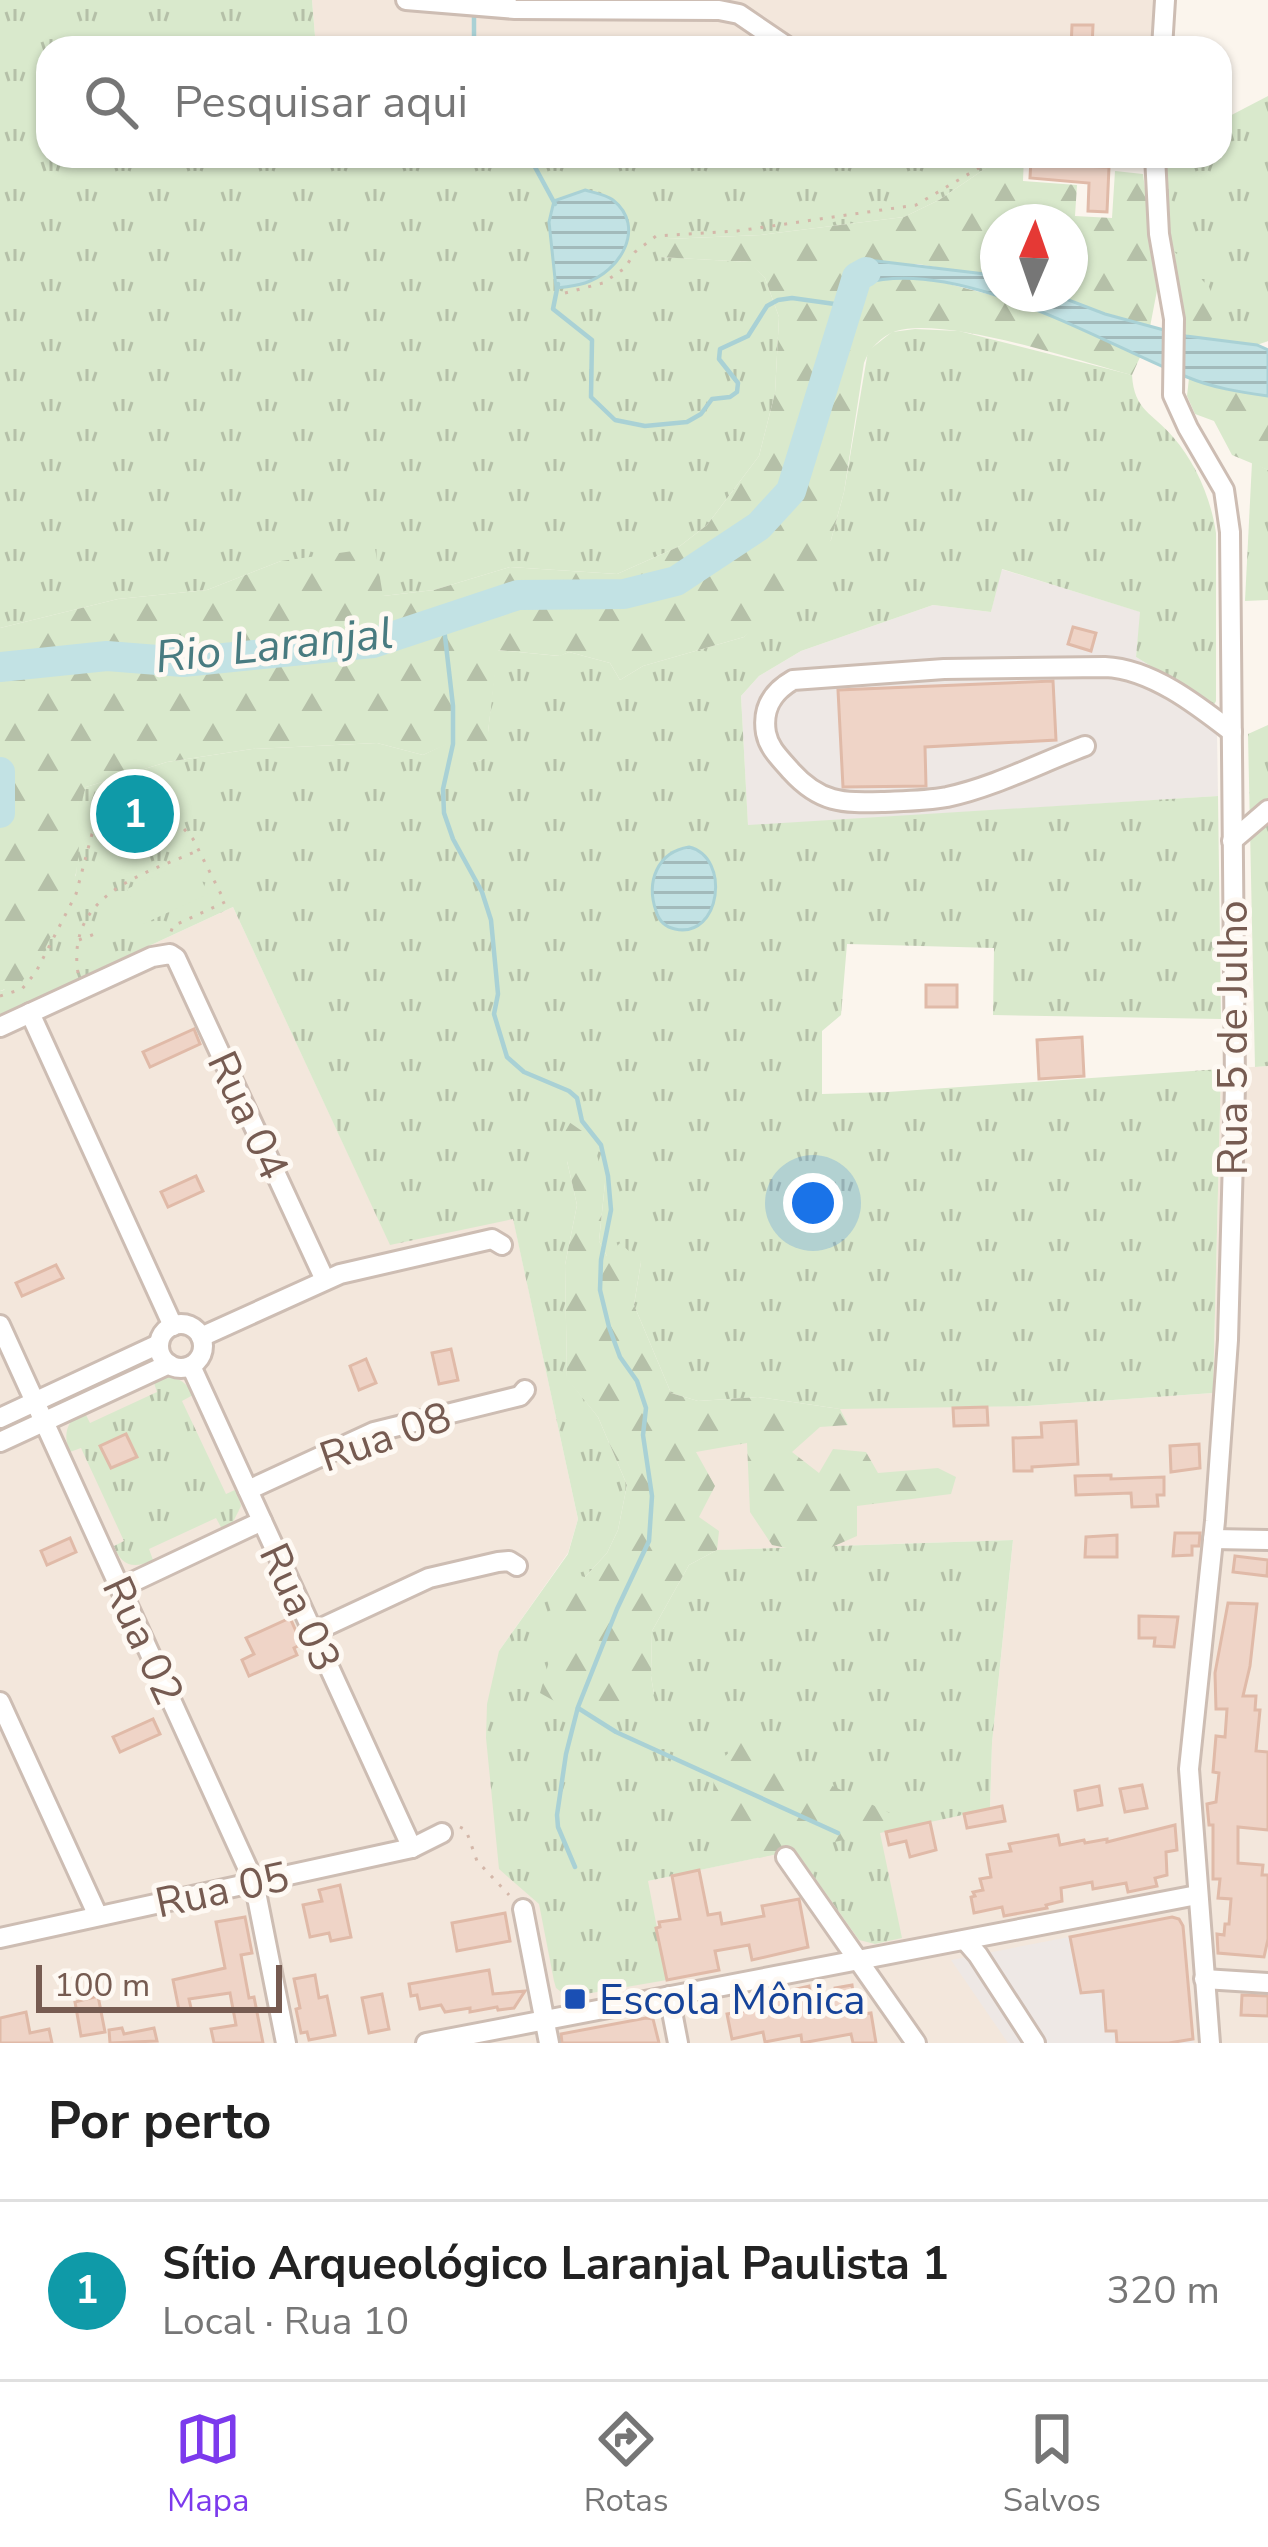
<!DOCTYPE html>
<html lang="pt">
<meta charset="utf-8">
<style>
:root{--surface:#fff;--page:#f2f2f2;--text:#222;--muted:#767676;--line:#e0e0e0;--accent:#7c3aed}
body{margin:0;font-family:"Nunito Sans",sans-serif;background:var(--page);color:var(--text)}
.compass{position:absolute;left:980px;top:204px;width:108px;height:108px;border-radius:50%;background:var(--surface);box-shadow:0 3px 9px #0004;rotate:2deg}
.scale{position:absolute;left:36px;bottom:30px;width:246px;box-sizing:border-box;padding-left:12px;border:6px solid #765b51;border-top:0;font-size:33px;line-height:42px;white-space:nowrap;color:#765b51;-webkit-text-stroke:9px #fef9f3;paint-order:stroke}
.you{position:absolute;left:813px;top:1203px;width:42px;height:42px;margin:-30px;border:9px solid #fff;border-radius:50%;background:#1a73e8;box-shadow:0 0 0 18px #1a73e833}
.badge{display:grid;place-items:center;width:78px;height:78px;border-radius:50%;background:var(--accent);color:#fff;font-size:39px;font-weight:700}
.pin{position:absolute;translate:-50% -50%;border:6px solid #fff;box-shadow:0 3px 12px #0006}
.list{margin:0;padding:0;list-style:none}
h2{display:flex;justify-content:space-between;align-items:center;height:156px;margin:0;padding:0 48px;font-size:51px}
h2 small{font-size:39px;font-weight:400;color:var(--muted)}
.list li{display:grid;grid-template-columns:78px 1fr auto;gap:36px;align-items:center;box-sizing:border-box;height:180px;padding:0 48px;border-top:3px solid var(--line)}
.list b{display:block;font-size:45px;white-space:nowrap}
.list p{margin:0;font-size:39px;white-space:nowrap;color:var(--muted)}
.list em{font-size:39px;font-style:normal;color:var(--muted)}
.icon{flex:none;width:66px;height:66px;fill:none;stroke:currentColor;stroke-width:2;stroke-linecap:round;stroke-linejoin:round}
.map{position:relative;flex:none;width:1268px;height:2043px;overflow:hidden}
.search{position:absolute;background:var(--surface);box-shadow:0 3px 9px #0004;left:36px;right:36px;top:36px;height:132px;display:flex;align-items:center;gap:30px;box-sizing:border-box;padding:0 42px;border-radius:36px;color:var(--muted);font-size:45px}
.sheet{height:336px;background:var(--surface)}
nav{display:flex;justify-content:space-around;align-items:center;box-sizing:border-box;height:168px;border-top:3px solid var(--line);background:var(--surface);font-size:33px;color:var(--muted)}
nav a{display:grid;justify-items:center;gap:6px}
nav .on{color:var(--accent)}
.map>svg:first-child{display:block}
.residential{fill:#f3e7dc}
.industrial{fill:#eee8e5}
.grass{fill:url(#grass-tufts)}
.forest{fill:url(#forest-firs)}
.pitch{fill:#d9e9cc}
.water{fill:url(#water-rules);stroke:#a9d1d5;stroke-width:3}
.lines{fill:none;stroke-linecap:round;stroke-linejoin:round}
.stream{stroke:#a9d1d5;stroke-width:4.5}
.river{stroke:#c2e2e4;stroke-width:30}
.building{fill:#efd4c7;stroke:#e0baa8;stroke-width:3}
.minor-casing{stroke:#cdbdb3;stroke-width:24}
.path{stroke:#d4b7a9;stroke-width:3;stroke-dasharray:3 9;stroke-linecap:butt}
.minor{stroke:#fff;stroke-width:18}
.transit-dot{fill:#1a4fb4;stroke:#fef9f3;stroke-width:4.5}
.labels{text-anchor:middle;stroke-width:10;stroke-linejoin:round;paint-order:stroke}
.street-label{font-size:42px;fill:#765b51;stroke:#fef9f3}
.transit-label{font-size:42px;fill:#164399;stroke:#fef9f3;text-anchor:start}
.water-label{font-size:45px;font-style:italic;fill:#487b80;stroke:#fef9f3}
</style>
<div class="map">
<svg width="1268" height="2043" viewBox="0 0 1268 2043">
<defs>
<pattern id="grass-tufts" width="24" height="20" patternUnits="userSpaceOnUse" patternTransform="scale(3)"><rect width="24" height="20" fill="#d9e9cc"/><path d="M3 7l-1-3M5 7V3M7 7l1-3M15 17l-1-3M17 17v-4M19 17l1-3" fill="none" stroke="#b5c0a8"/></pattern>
<pattern id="forest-firs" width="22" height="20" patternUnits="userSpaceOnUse" patternTransform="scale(3)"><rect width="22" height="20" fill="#d9e9cc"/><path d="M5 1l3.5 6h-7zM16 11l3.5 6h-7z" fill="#b5c0a8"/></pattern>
<pattern id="water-rules" width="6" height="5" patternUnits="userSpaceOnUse" patternTransform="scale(3)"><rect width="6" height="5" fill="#c2e2e4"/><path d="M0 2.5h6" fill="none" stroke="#a2babb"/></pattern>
</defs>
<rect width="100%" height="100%" fill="#fbf5ed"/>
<g class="residential">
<path d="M312,0H1156L1152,48H316Z"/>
<path d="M233,907L390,1244L513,1218L578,1519L568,1553L499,1651L540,1904L990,1808L992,1743L1013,1540L692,1551L689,1410L1027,1406L1213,1393L1221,1069L1268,1066V2043H0V1015Z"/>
</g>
<g class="industrial">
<path d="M1001,569L1141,612L1136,657L1214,705L1203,721L1217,733L1218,796L748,826L741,696L759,676L801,651L933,605L991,612Z"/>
<path d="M1172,1917L1178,1918L1183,1926L1194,2043H1008L951,1960Z"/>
</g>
<g class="grass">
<path d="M0,0H312L316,48H48V156H1013L989,166L939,200L904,217L761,235L667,239L660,257L750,262L765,278L779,317L775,393L759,456L707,525L680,546L617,574L510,567L434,590L383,596L281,561L207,590L118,599L0,628Z"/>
<path d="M1268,96V341L1257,345L1186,336L1167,233L1165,156H1220V121Z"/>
<path d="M915,329L959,331L1132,375C1134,411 1153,413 1173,437C1196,463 1211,499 1216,533V701L1214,705L1136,657L1140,612L1002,569L991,612L933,605L801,651L759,676L741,696L748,825L1218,796L1221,1019L993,1015L994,948L847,944L841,1015L822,1031V1094L888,1092L1221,1069L1213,1393L1027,1406L840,1409L758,1397L698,1401L671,1393L634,1305L641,1262L607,1256L599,1241L605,1183L567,1161L577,1205L565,1265L567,1378L598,1417L627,1485L618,1530L607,1553L585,1577L654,1694L651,1676L652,1631L689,1565L717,1550L1013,1540L992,1743L990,1809L880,1833L902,1938L875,1944L859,1940L795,1850L648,1881L667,1980L568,1997L556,1988L554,1981L539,1904L499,1869L486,1738L487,1704L499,1651L568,1554L578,1519L513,1219L390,1245L233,907L0,1015V991L4,990L76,875L80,804L86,787L167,762L252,749L377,743L423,755L454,740L464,764L482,760L488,732L497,650L559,656L569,652L610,663L620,680L643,666L744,637L831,540L844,492L868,351L892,332Z"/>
<path d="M1252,462L1268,470V600L1245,601Z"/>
<path d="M1268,725V1066L1255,1067L1248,734Z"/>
<path d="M166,1376C180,1378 187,1383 193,1395L182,1401L226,1494L237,1489L241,1506L233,1522L222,1529L216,1518L149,1549L153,1560C134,1569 122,1567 114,1546L124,1541L81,1448L70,1452C62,1435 67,1419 84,1411L90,1423L157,1392L153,1380Z"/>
</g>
<g class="forest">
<path d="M1013,156H1024L1023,181L1077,185L1075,216L1112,218L1115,171L1143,174L1158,285L1150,327L1105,314L1053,294H1070V222H998V278L918,264L855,265C844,278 845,288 848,304L864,283L880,279L922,277L1022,303L1141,355L1132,375C1079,361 945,316 896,331C881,336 869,349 864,363L844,492L831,540L804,585L744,637L643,666L620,680L610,663L569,652L560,656L498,650L488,732L493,746L482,760L463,765L454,741L423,755L377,743L252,749L167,762L86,787C76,815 82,844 76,873C72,895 45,952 32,971C24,982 13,986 0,991V628L118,599L207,590L281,561L375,548L383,596L434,590L510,567L617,574L680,546L707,525L759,456L775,393L779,317L765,278L749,262L659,257L654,244L667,239L761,235L904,217L939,200L989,166Z"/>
<path d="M1170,247L1209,287L1217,306L1209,326L1183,324Z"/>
<path d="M1189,378L1226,390L1268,396V470L1232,455L1214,421L1195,414L1187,396Z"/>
<path d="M569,1122L592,1138L605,1183L599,1241L607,1256L620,1243L641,1262L634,1305L671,1393L698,1401L758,1397L840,1409L848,1425L820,1427L792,1452L819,1473L833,1449L866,1452L878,1473L938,1468L956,1477L951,1494L857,1506V1536L816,1554L772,1545L750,1512L747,1443L696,1452L715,1486L699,1517L719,1531L717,1550L689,1565L652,1631L651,1676L654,1694L645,1707L581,1716L540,1693L558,1630L547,1595L564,1572L585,1577L607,1553L618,1530L627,1485L598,1417L567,1379L565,1265L577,1205L567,1161L556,1140Z"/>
<path d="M754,1726L820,1780L915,1825L759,1858L712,1826L714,1768Z"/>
</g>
<path class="pitch" d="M192,859L208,894L143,924L127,889Z"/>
<g class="water">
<path d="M585,190C594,193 605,194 613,200C647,227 620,272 585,283C576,286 565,287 556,288L549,222L554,201Z"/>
<path d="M868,260L985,274L998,278V294H1053L1105,314L1186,336L1257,345L1268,350V396C1240,392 1213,388 1187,377C1098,341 961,257 864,283L849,306C844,283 845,270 868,260Z"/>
<path d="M689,847C731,857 721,939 675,929C665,927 659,921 656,911C646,882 657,852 689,847Z"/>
</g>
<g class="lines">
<g class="stream">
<path d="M474,48V15"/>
<path d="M529,156L555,204"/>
<path d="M558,284L553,309L592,340L591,397L615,420L645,426L687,422L701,414L712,399L730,397L737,392L738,383L719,359L720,349L748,336L767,306L778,300L792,298L849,306"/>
<path d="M443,619L453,706V744L443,789L444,813L453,839L482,892L491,920L498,994L494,1014L507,1057L524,1072L569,1091L577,1098L582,1121L601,1145L608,1176L611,1210L601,1260L600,1290L609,1327L620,1357L637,1381L646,1408L643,1435L652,1496L649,1541L617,1609L578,1707L566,1754L557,1815L558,1827L575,1867"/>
<path d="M578,1708L616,1732L838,1833"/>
</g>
<g class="river">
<path d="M0,667L107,656L183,662L373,643L518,595L624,594L676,581L759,526L791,491L857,277L866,272"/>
<path d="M0,772V813"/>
</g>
</g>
<g class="building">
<path d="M1072,25H1093L1092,48H1071Z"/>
<path d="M1051,156H1080L1079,166L1109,167L1107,212L1088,211L1089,183L1030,178L1031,159L1050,161Z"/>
<path d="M1073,627L1096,633L1091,651L1068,644Z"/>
<path d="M1053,681L1056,740L925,747L926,786L843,787L838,690Z"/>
<rect x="926" y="985" width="31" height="22"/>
<path d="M194,1029L200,1044L150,1067L143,1052Z"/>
<path d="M1082,1037L1084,1076L1039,1079L1037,1040Z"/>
<path d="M196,1176L203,1191L168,1207L161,1192Z"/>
<path d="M56,1265L63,1278L22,1296L16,1283Z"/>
<path d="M451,1349L458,1380L439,1384L432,1353Z"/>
<path d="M366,1359L376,1383L359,1390L350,1366Z"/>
<path d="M987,1407L988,1425L954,1426L953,1408Z"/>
<path d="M1076,1421L1078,1464L1032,1467V1471H1014L1013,1438L1042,1437L1041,1423Z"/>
<path d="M126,1434L137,1457L111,1468L100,1446Z"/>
<path d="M1199,1444L1200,1468L1171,1472L1170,1446Z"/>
<path d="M1111,1475V1479L1164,1477V1495H1157L1158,1506L1132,1507L1131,1493L1076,1495L1075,1476Z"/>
<path d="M1175,1533H1200L1199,1546H1192V1555L1173,1556Z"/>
<path d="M1117,1535V1557H1085L1086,1537Z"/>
<path d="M70,1538L76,1552L47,1565L41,1551Z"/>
<path d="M1235,1556L1268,1560L1267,1576L1233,1572Z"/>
<path d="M1228,1603L1257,1604L1250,1666L1243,1696H1256L1255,1710H1260L1256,1751L1268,1752V1830L1238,1827V1863L1263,1865L1262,1875H1268V1939L1264,1957L1218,1953L1217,1934L1224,1935L1225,1924H1229L1231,1899L1218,1898L1220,1879H1213V1825H1209L1207,1804L1216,1802L1219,1773L1213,1772L1216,1736L1225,1737L1227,1709H1216L1215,1673Z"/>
<path d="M1139,1616L1178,1617L1174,1647L1154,1646L1155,1638H1139Z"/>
<path d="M290,1618L302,1644L294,1648L297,1655L249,1676L242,1660L254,1654L246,1638Z"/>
<path d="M153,1719L160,1734L120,1752L113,1737Z"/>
<path d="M1142,1785L1147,1808L1125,1812L1120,1789Z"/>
<path d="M1099,1786L1102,1805L1078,1810L1075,1791Z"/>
<path d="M1002,1806L1005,1821L967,1828L964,1814Z"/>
<path d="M930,1822L936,1850L910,1857L906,1841L889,1845L886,1832Z"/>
<path d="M1175,1825L1177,1850L1166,1852L1167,1875L1155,1878L1157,1886L1128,1892L1126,1883L1093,1889L1092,1882L1061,1888L1062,1901L1046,1905L1047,1908L1004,1916L1002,1907L974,1913L971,1897L975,1896L973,1892L983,1890L980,1879L991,1877L987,1855L1011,1851L1009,1844L1058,1835L1060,1845L1084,1840L1085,1843L1107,1839V1842Z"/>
<path d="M699,1870L708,1915L720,1913L722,1924L764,1916L762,1906L799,1899L808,1947L752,1960L749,1945L715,1951L719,1970L667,1980L656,1928L660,1927L659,1922L680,1919L672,1876Z"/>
<path d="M340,1885L351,1937L331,1941L329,1933L310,1937L303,1905L322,1901L319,1890Z"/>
<path d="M505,1913L510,1941L457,1951L452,1923Z"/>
<path d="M245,1917L252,1953L241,1955L249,1998L254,1997L263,2043H214L211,2029L236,2025L230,1993L189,1999L191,2008L179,2010L173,1980L225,1968L216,1922Z"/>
<path d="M1172,1917L1179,1919L1183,1926L1193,2039L1169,2043H1117L1116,2031H1106L1103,1991L1081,1993L1070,1937Z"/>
<path d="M489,1970L493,1994L525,1991L514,2008L498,2010L497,2007L470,2012V2008L445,2012L441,2005L420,2009L417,1995L411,1996L409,1984Z"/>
<path d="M315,1975L319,1998L327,1996L335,2035L309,2040L307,2032L301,2033L296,2009L300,2008L294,1979Z"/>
<path d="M852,1985L856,2015L871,2013L876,2043H853L851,2034L802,2043L801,2035L765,2042L763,2032L732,2039L727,2014L745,2011L743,2002L809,1986L811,1997L835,1991V1988Z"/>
<path d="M382,1994L389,2029L369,2033L362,1998Z"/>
<path d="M1242,1995L1268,1996V2016L1241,2015Z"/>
<path d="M98,1996L105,2032L81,2036L75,2002Z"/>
<path d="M26,2012L30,2033L49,2029L52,2043H0V2018Z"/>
<path d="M646,2018L653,2019L659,2043H562L561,2034Z"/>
<path d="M122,2028L124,2034L154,2028L157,2041L110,2043L109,2030Z"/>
</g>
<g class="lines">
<defs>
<g id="minor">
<path d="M406,0L515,9L719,10L739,14L789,48"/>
<path d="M1162,48L1165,0"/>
<path d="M1155,156L1159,234L1174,319L1173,395L1188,428L1224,490L1230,532L1235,1085L1228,1340L1215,1521L1189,1769L1210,2043"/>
<path d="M1085,746C1040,763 994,787 947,797C925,801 904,801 882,802C842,803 820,803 791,771C781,759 769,749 766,733C762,709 772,692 793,680L944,669L1105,667C1151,669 1196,704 1232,732"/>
<path d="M1232,841L1268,810"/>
<path d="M30,1013L173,1326"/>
<path d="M0,1027L152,957L170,954L176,958L325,1280"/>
<circle cx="181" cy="1346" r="22"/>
<path d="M0,1325L254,1882L286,2043"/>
<path d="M201,1337L340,1274L492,1239L502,1245"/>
<path d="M191,1366L412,1848"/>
<path d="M0,1418L159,1344"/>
<path d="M0,1442L169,1364"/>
<path d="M248,1490L374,1432L520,1396L525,1390"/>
<path d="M1213,1539L1268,1540"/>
<path d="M120,1588L262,1521"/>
<path d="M313,1632L429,1578L498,1562L509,1561L517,1566"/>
<path d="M0,1702L98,1916"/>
<path d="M786,1857L916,2043"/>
<path d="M523,1909L549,2043"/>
<path d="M0,1938L412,1848L442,1833"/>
<path d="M965,1940L978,1955L1035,2043"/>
<path d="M1204,1979L1268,1983"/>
<path d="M669,1996L678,2043"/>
<path d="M426,2043L1197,1895"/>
</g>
</defs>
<use href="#minor" class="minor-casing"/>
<g class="path">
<path d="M565,293L603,283L625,268L635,252L656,236L737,231L916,205L999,156"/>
<path d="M79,940L100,932"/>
<path d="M78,973C66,895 141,875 197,851"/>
<path d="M0,996L22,989L36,972L76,894L92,834L102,821L109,817L156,813L175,819L193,839L225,902L173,926L169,937"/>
<path d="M460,1827L466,1830L477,1861L509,1895"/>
</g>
<use href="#minor" class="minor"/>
</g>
<rect class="transit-dot" x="563" y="1987" width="24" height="24" rx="6"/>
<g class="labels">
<g class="street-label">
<text transform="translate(1232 1038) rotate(-90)" y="15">Rua 5 de Julho</text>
<text transform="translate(249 1115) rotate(65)" y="15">Rua 04</text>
<text transform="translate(385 1436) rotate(-19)" y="15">Rua 08</text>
<text transform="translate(301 1607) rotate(65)" y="15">Rua 03</text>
<text transform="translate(144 1640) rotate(65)" y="15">Rua 02</text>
<text transform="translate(222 1889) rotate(-12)" y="15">Rua 05</text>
</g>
<g class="transit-label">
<text x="599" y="2014">Escola Mônica</text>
</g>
<g class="water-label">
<text transform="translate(274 644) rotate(-6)" y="16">Rio Laranjal</text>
</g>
</g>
</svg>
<svg class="compass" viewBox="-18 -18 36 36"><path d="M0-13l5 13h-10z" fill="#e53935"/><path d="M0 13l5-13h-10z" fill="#767676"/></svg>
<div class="scale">100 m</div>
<div class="you"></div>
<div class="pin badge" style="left:135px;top:814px;background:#0f9aa8">1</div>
<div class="search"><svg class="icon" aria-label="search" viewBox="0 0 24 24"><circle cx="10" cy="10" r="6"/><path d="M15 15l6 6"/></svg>Pesquisar aqui</div>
</div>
<section class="sheet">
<h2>Por perto<small></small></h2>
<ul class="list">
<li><span class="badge" style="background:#0f9aa8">1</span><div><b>Sítio Arqueológico Laranjal Paulista 1</b><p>Local · Rua 10</p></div><em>320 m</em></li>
</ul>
</section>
<nav>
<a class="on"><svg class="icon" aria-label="map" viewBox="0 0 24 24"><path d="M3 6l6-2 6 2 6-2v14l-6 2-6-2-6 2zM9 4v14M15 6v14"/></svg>Mapa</a>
<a><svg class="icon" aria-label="directions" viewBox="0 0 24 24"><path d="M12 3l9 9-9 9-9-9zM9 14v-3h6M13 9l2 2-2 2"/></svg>Rotas</a>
<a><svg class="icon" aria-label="saved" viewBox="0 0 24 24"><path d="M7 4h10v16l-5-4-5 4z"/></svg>Salvos</a>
</nav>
